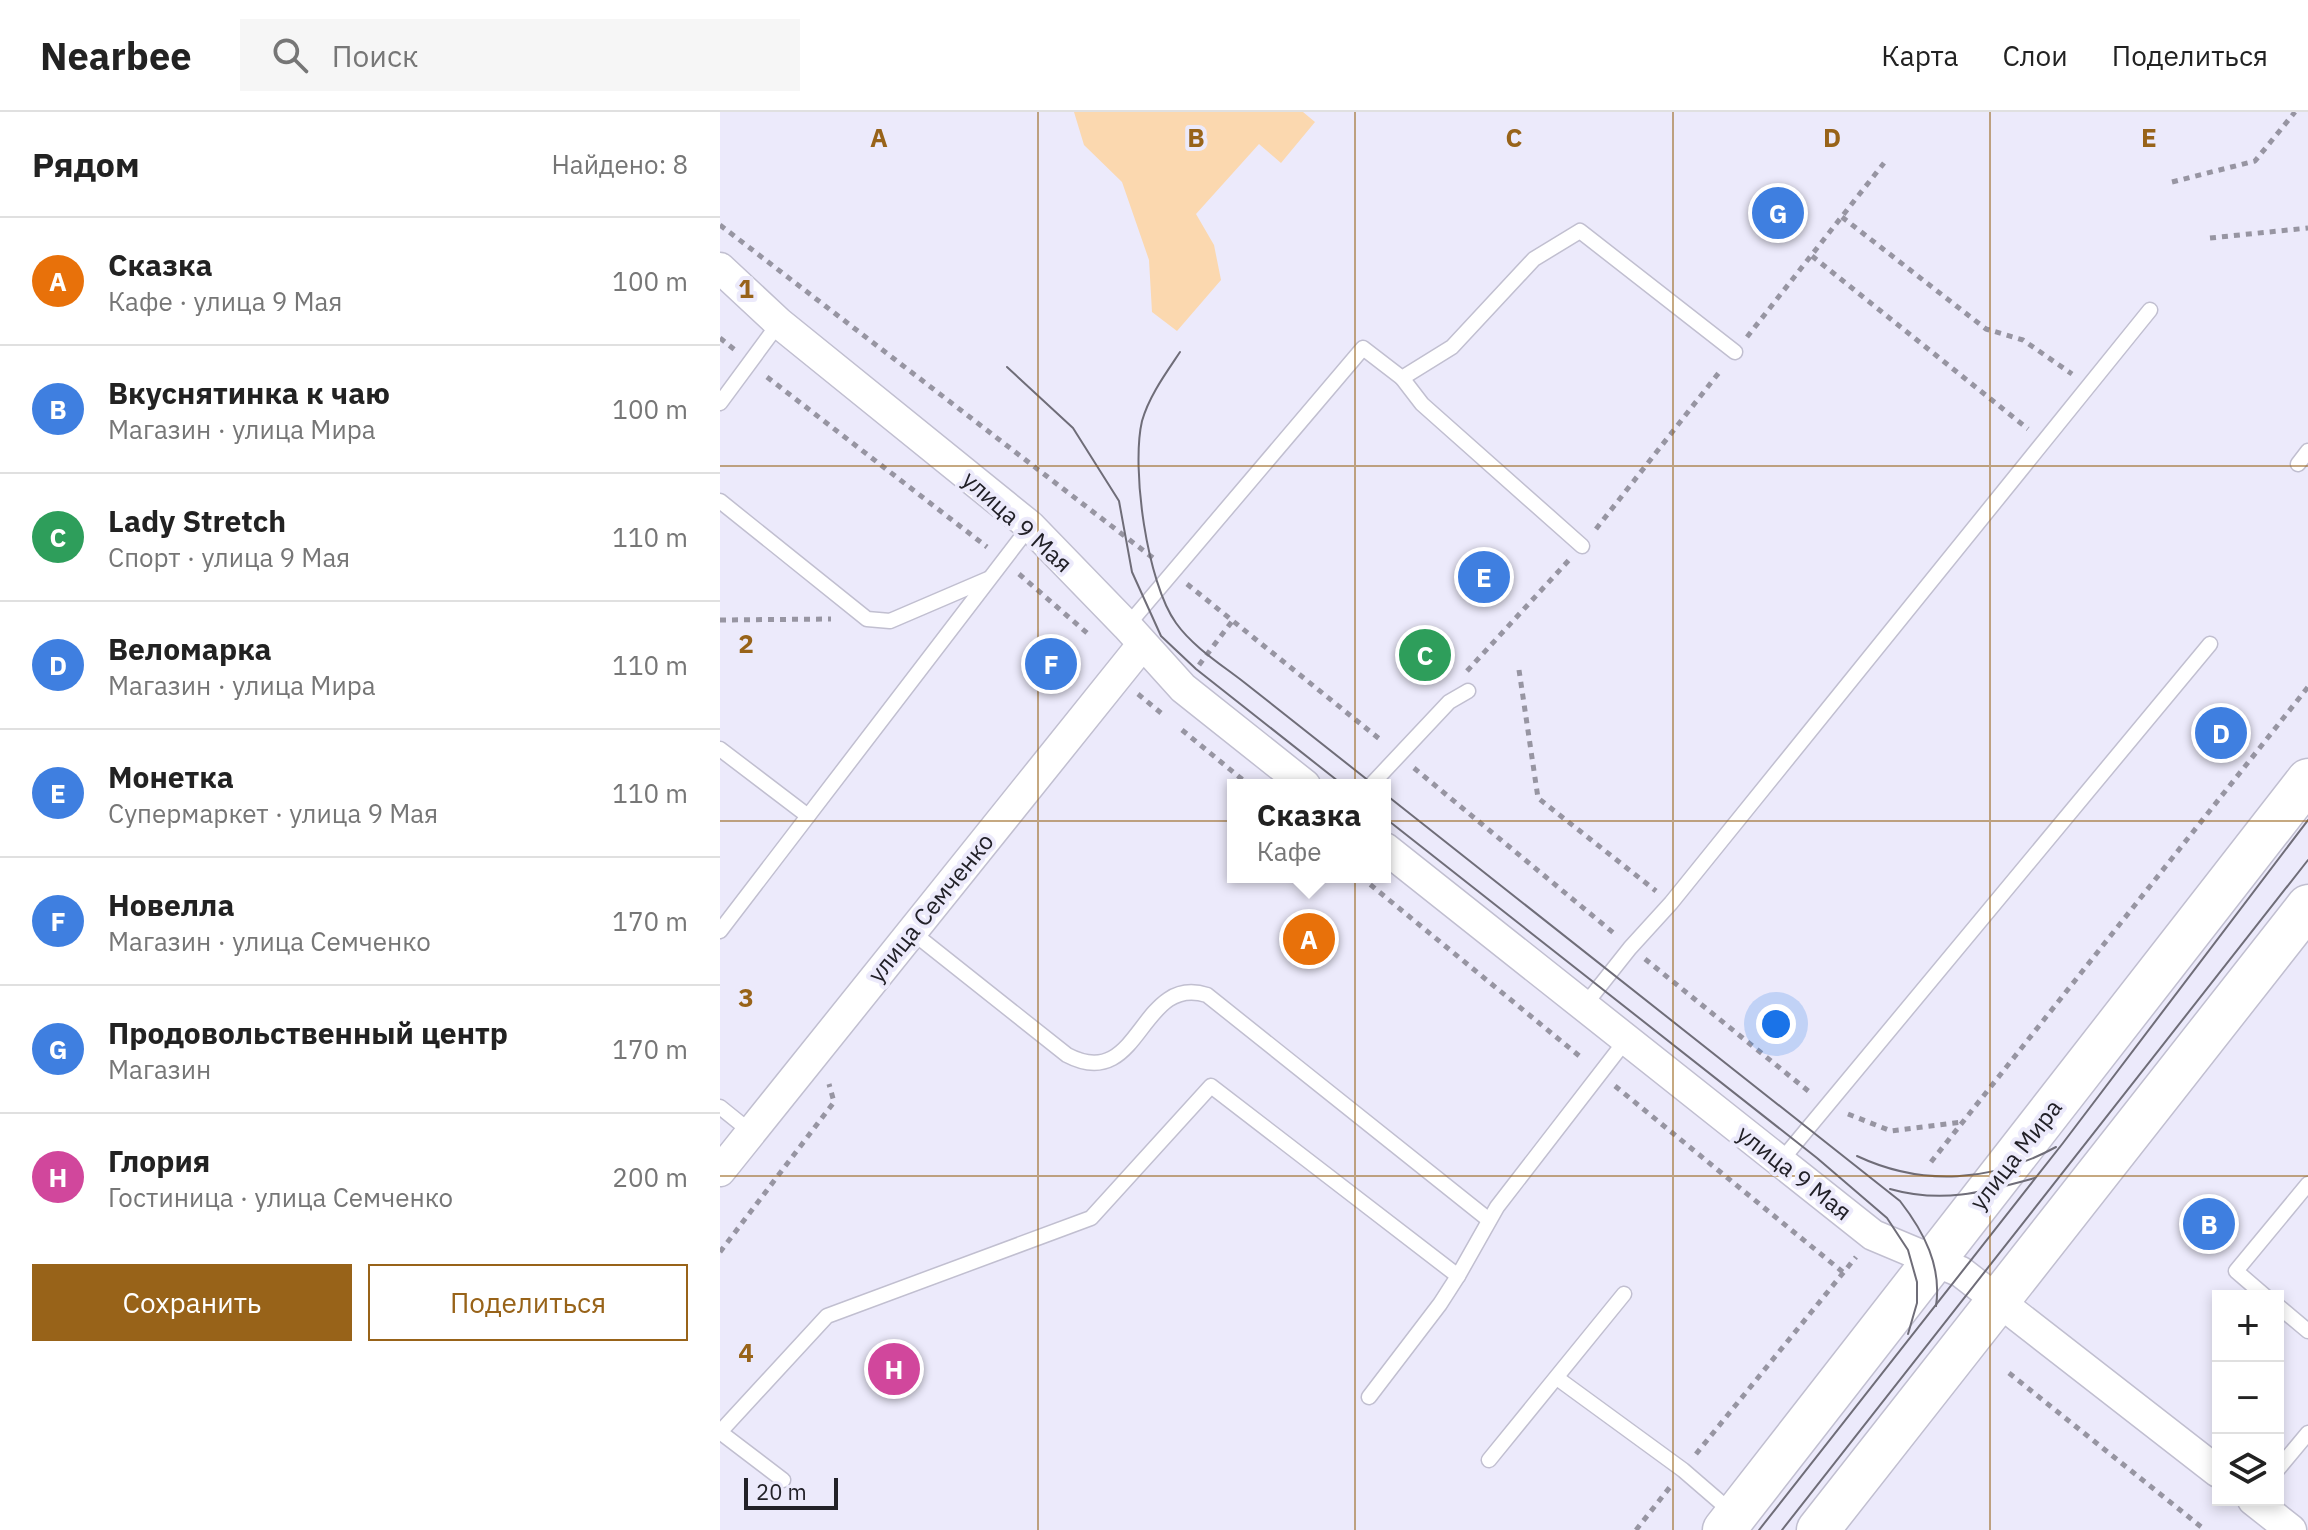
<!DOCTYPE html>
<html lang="ru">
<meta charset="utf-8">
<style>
:root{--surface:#fff;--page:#f6f6f6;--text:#222;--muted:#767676;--line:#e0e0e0;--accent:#986319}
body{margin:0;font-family:"IBM Plex Sans",sans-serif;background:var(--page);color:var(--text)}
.controls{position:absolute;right:24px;bottom:24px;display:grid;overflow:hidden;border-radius:0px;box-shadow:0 4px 12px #0003}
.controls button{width:72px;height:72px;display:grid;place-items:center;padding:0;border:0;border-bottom:2px solid var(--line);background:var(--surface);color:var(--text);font:40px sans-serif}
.scale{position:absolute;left:24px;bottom:20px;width:94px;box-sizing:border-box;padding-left:8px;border:4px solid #222128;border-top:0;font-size:22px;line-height:28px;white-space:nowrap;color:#222128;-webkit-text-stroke:6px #eceafb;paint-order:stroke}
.you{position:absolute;left:1056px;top:912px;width:28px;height:28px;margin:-20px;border:6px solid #fff;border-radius:50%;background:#1a73e8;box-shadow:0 0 0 12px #1a73e833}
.badge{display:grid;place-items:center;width:52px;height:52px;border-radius:50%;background:var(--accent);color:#fff;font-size:26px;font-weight:700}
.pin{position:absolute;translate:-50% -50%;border:4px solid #fff;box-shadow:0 2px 8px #0006}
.popup{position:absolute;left:507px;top:667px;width:164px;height:104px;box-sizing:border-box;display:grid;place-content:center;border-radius:0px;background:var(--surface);filter:drop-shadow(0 2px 6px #0005);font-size:26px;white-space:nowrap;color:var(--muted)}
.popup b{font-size:30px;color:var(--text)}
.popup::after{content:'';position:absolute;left:50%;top:100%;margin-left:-16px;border:16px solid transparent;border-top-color:var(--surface)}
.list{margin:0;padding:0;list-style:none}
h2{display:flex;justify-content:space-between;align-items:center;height:104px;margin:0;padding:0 32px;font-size:34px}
h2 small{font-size:26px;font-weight:400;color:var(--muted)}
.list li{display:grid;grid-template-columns:52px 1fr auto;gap:24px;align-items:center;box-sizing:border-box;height:128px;padding:0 32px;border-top:2px solid var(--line)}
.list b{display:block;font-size:30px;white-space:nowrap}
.list p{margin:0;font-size:26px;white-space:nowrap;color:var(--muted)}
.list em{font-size:26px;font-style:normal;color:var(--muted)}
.actions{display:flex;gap:16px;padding:24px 32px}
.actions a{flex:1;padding:18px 0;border:2px solid var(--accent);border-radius:0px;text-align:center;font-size:28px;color:var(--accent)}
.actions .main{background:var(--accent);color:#fff}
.icon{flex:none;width:44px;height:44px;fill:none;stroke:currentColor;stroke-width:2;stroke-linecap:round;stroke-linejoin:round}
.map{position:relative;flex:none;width:1588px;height:1418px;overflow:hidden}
header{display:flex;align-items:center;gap:48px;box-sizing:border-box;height:112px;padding:0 40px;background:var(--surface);border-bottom:2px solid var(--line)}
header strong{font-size:38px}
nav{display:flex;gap:44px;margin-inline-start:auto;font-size:28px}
.search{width:560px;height:72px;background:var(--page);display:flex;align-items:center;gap:20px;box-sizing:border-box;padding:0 28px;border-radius:0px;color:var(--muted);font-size:30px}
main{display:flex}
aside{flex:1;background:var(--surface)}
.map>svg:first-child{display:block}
.green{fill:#fbd8af}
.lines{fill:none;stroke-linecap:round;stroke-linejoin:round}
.lane-casing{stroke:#c1bfd0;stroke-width:17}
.street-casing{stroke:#c1bfd0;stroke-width:33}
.secondary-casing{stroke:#c1bfd0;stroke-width:45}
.path{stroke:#9795a2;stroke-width:5;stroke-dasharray:6 6;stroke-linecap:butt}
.lane{stroke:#fff;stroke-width:14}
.street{stroke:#fff;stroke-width:30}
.secondary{stroke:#fff;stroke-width:42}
.tram{stroke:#6f6d78;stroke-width:2}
.grid{fill:none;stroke:#986319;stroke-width:2;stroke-opacity:0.55}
.labels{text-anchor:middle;stroke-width:8;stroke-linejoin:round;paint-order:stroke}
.street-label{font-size:24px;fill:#222128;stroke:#eceafb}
.grid-label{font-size:26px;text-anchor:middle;font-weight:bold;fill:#986319;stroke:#eceafb;stroke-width:8;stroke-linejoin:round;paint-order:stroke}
</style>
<header>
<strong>Nearbee</strong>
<div class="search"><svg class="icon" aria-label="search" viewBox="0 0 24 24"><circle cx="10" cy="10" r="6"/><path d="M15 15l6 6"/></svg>Поиск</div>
<nav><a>Карта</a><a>Слои</a><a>Поделиться</a></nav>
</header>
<main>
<aside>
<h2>Рядом<small>Найдено: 8</small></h2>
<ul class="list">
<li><span class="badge" style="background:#e8710a">A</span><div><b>Сказка</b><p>Кафе · улица 9 Мая</p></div><em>100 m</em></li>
<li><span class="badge" style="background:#3f7fe0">B</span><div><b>Вкуснятинка к чаю</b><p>Магазин · улица Мира</p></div><em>100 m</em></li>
<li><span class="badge" style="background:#2e9e5b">C</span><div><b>Lady Stretch</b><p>Спорт · улица 9 Мая</p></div><em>110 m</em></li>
<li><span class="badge" style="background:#3f7fe0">D</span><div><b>Веломарка</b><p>Магазин · улица Мира</p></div><em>110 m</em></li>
<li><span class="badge" style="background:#3f7fe0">E</span><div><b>Монетка</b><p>Супермаркет · улица 9 Мая</p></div><em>110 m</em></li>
<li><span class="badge" style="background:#3f7fe0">F</span><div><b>Новелла</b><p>Магазин · улица Семченко</p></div><em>170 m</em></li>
<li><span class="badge" style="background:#3f7fe0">G</span><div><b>Продовольственный центр</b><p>Магазин</p></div><em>170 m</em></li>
<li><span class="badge" style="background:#d1479c">H</span><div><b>Глория</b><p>Гостиница · улица Семченко</p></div><em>200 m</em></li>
</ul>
<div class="actions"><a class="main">Сохранить</a><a>Поделиться</a></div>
</aside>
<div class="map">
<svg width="1588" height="1418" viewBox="0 0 1588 1418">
<rect width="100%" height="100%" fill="#eceafb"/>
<path class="green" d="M354,0H583L595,10L561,51L539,32L476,102L494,133L501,168L457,219L432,200L429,148L402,70L364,33Z"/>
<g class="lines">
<defs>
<g id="lane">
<path d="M682,266L702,292L862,434"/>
<path d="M0,291L59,211"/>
<path d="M1578,352L1588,339"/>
<path d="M0,389L147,507L170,509L268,467"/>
<path d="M407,514L643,236L682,266L732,235L814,147L860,119L1015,240"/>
<path d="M0,637L88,704"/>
<path d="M651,673L729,590L748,579"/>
<path d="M0,819L310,414"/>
<path d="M192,820L347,943C421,982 419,861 487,883L769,1108"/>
<path d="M864,894L910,836L951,791L1430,198"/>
<path d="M0,995L31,1020"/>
<path d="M1060,1050L1490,532"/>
<path d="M1545,1184L1516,1159L1588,1072"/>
<path d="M1558,1194L1588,1219"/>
<path d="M837,1266L963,1358L1014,1402"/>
<path d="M649,1285L720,1192L738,1164"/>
<path d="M769,1348L904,1182"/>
<path d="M1558,1357L1588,1321"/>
<path d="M63,1368L0,1320L107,1204L371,1106L491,974L738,1164L777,1095L906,928"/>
</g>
<g id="street">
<path d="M0,156L59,211L310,414L407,514L463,576L585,673"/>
<path d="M665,736L1153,1123L1241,1160L1498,1360"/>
<path d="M0,1059L422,533"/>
<path d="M1533,1388L1571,1418"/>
</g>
<g id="secondary">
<path d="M1004,1418L1588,668"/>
<path d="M1098,1418L1588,794"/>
</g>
</defs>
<use href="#lane" class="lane-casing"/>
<use href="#street" class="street-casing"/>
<use href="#secondary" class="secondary-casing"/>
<g class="path">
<path d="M1452,70L1535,49L1575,0"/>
<path d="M1122,105L1266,217L1303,228L1352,262"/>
<path d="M0,113L437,449"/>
<path d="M1490,126L1588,116"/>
<path d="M1092,144L1308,317"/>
<path d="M1027,225L1164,51"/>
<path d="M0,226L15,238"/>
<path d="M47,265L267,435"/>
<path d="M876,417L1001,258"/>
<path d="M299,462L367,521"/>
<path d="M467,472L662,629"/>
<path d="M0,508L111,507"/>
<path d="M479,553L513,508"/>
<path d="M799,558L818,686L936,779"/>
<path d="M747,559L849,448"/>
<path d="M418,582L441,601"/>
<path d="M462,618L529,673"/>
<path d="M694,656L896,823"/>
<path d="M641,765L863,947"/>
<path d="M925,847L1092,982"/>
<path d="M895,974L1124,1161"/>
<path d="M1128,1002L1171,1019L1243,1010"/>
<path d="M1211,1050L1588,575"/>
<path d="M0,1140L114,990L109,972"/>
<path d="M1289,1261L1485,1418"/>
<path d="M976,1342L1136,1145"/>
<path d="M916,1418L950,1375"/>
</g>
<use href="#lane" class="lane"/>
<use href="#street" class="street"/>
<use href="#secondary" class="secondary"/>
<g class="tram">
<path d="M460,240C446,261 429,284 422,309C411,356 427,471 456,511C473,535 502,553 525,571C568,605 611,639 654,673"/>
<path d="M287,255L353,316L399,389L412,460L441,524L476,557L623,673"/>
<path d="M665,682L1180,1089C1204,1120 1222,1154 1216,1194"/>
<path d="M665,706L1097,1046L1167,1106L1188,1138L1197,1170V1191L1188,1222"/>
<path d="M1137,1044C1203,1075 1272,1070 1336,1035"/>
<path d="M1170,1077C1223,1092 1264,1080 1315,1066"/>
<path d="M1039,1418L1343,1031L1588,708"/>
<path d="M1062,1418L1588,748"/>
</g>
</g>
<path class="grid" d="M318,0V1418M635,0V1418M953,0V1418M1270,0V1418M0,354H1588M0,709H1588M0,1064H1588"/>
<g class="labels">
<g class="street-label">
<text transform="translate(297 410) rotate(42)" y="8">улица 9 Мая</text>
<text transform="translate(211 796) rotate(-51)" y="8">улица Семченко</text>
<text transform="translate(1296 1043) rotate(-52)" y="8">улица Мира</text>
<text transform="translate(1074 1061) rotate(38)" y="8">улица 9 Мая</text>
</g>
</g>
<g class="grid-label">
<text x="159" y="35">A</text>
<text x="476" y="35">B</text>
<text x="794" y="35">C</text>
<text x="1112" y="35">D</text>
<text x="1429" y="35">E</text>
<text x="26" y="186">1</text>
<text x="26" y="541">2</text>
<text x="26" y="895">3</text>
<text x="26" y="1250">4</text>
</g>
</svg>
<div class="controls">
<button>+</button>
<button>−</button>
<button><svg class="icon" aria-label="layers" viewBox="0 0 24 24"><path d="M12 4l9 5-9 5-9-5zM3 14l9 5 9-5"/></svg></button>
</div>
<div class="scale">20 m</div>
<div class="you"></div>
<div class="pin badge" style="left:589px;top:827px;background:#e8710a">A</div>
<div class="popup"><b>Сказка</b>Кафе</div>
<div class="pin badge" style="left:1489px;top:1112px;background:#3f7fe0">B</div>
<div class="pin badge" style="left:705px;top:543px;background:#2e9e5b">C</div>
<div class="pin badge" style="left:1501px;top:621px;background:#3f7fe0">D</div>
<div class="pin badge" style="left:764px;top:465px;background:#3f7fe0">E</div>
<div class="pin badge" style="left:331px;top:552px;background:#3f7fe0">F</div>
<div class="pin badge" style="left:1058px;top:101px;background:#3f7fe0">G</div>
<div class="pin badge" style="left:174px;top:1257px;background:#d1479c">H</div>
</div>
</main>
